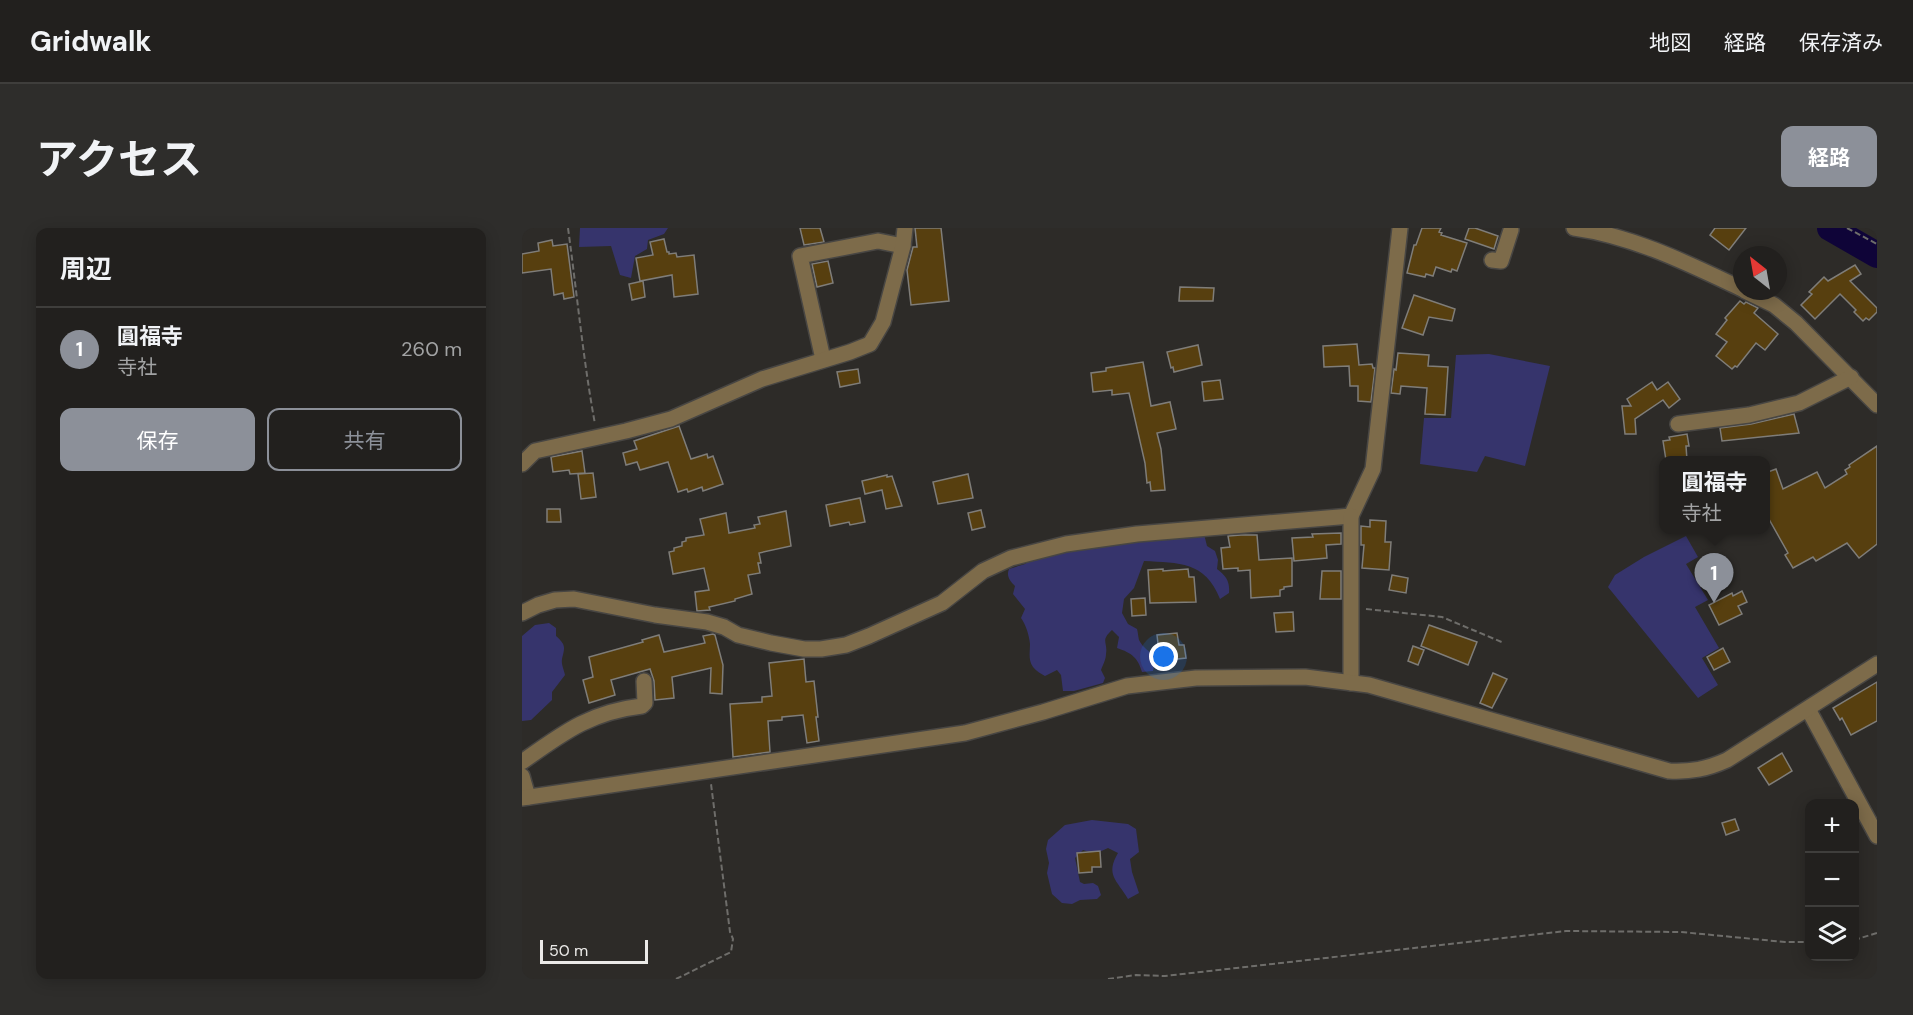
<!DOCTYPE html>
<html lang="ja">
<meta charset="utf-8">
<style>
:root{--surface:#22201e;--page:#2e2d2b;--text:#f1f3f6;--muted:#a2a3a4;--line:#3f3e3c;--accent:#8c9099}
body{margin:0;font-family:"DM Sans","Noto Sans JP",sans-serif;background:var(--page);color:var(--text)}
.controls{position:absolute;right:18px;bottom:18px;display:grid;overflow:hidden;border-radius:12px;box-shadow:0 3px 15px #0003}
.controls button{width:54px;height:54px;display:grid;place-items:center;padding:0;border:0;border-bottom:2px solid var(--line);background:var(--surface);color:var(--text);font:30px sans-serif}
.compass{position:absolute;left:1211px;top:18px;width:54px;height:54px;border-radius:50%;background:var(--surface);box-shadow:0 3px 15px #0003;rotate:329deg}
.scale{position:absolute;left:18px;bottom:15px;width:108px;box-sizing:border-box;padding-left:6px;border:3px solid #ebeae8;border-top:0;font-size:16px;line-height:21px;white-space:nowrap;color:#ebeae8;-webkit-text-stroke:4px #2d2b28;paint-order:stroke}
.you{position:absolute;left:642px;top:429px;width:21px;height:21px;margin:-15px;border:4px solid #fff;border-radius:50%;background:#1a73e8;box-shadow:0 0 0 9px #1a73e833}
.badge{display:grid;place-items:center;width:39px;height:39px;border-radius:50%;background:var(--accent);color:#fff;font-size:20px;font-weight:700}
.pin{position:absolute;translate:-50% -50px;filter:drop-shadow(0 2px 3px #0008)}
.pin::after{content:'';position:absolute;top:32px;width:21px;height:18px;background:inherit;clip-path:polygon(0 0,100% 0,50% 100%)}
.popup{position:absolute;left:1137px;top:228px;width:111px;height:78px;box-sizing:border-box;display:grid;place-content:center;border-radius:12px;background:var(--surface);filter:drop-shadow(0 2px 4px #0005);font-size:20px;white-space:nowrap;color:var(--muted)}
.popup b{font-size:22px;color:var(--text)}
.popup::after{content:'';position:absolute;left:50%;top:100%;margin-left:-12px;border:12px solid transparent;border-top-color:var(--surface)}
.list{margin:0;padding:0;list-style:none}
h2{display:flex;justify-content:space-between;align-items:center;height:78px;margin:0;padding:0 24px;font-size:26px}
h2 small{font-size:20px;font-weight:400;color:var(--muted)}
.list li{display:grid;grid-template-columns:39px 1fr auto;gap:18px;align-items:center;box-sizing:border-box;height:84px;padding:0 24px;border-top:2px solid var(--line)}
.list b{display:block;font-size:22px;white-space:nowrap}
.list p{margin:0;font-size:20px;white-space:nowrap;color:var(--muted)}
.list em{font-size:20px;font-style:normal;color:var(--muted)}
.actions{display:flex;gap:12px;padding:18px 24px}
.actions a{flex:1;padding:14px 0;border:2px solid var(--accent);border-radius:12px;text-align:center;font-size:21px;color:var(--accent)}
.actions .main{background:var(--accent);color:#fff}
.icon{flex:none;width:33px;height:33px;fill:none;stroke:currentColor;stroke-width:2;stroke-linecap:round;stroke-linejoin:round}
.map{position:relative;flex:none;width:1355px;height:751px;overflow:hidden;border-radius:12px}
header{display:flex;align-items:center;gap:36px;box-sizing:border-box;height:84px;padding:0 30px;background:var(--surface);border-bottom:2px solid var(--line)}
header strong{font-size:28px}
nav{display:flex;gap:33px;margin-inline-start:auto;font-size:21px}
.intro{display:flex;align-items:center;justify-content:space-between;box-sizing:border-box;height:144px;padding:0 36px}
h1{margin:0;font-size:42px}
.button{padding:15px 27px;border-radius:12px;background:var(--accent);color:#fff;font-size:21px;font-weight:700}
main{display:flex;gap:36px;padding:0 36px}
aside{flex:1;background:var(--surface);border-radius:12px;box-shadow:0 3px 15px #0003}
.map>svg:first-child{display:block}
.green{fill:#36346c}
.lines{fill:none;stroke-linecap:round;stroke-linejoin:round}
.river{stroke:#0f0438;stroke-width:26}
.building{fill:#573f0f;stroke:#7f7d79;stroke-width:1.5}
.minor-casing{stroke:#484643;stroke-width:18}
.path{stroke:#6e6d6a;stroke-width:2;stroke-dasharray:6 3;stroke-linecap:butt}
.minor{stroke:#7d6b4a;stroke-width:15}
</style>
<header>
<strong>Gridwalk</strong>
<nav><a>地図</a><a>経路</a><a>保存済み</a></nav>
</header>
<div class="intro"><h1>アクセス</h1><a class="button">経路</a></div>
<main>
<aside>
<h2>周辺<small></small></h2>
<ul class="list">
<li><span class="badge">1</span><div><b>圓福寺</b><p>寺社</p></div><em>260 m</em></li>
</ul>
<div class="actions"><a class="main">保存</a><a>共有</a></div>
</aside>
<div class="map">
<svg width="1355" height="751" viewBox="0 0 1355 751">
<rect width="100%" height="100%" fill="#2d2b28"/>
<g class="green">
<path d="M58,0H146L142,6L126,12L125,21L113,28L109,50L98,47L89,18L57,19Z"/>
<path d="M967,126L1028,138L1003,238L963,228L955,244L898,236L902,190H929L934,127Z"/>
<path d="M682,306L685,318L693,323L696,332L695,341C704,348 708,353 707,365L698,371C683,333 657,335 622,333L612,360L602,371L600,385L606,396L615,401C616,404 616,408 617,412C624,426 636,422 631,443L620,444C616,430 610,425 595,420L597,409L590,402C578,413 586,414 584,426C584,431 581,437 579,442L583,450L581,455L552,463H541L539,447L535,442L523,448C519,446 514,443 511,439C506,432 508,424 508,416C507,407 504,397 499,390L503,381L491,366L493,358C488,353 484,348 487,341L503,336L511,330L555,311Z"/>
<path d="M1164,308L1176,329L1164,336L1186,372L1173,379L1197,420L1180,430L1196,457L1176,470L1086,359L1093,347L1122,329Z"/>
<path d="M27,395L34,400V408C44,417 43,419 40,431C39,436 42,442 43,447L30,464V472L9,492L0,493V408L13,397Z"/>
<path d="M570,592L606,596L614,601L617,624L608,631L610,644L617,665L606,671C595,652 583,647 596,625L586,620L573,626L561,622L553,630L558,654L562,656L571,655L576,658L579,667L575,671L558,672L550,676L540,675L530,666L525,645L527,635L524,621L526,612L543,597Z"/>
</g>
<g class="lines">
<path class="river" d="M1308,0L1355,27"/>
</g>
<g class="building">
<path d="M278,0H298L302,14L282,17Z"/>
<path d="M393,0H419L427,73L389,77L385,42L391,19H395Z"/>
<path d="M900,0H919L917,4L920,5L919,7L945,15L935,43L930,41L929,44L914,39L911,48L904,46L903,49L885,45L892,17H894Z"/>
<path d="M947,0H953L976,8L972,21L943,11Z"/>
<path d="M1193,0H1224L1207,22L1188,7Z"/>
<path d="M142,11L145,24H147V26L154,25L155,29L172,27L176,66L152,69L150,47L118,53L114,30L131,27L128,14Z"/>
<path d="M30,12L31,18L45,16L52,69L42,71L41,65L32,67L29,41L0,45V26L17,23L16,15Z"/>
<path d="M306,33L311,55L295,59L290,36Z"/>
<path d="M1333,37L1339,46L1328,53L1355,80V84L1347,92L1344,90L1341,93L1332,84L1334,82L1318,66L1293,91L1279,77L1290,66L1287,64L1302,49L1306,53Z"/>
<path d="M121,53L123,69L110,72L107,56Z"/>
<path d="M658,59L692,60L691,73H657Z"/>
<path d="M892,67L933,81L930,93L907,89L901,107L880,100Z"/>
<path d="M1218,73L1222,76L1224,74L1236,80L1232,85L1256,106L1243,122L1234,115L1215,139L1213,138L1210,141L1194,128L1205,114L1194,106L1205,92L1203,90Z"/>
<path d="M835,116L837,137L850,136L851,140H853L849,174L836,173V158H828L827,138L802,139L801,118Z"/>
<path d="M676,117L680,137L652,144L651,139L649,140L645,124Z"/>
<path d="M876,125L907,127L906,138L926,139L923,187L903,186L905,160L879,158L878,166L869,165L872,141L874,142Z"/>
<path d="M621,134L629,178L648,174L654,201L635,205L639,221L643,262L629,263L628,254L625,255L623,235L607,165L590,167V162L571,164L569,145L584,143V140Z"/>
<path d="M336,141L338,155L318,159L315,144Z"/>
<path d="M698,152L701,171L682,173L680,154Z"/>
<path d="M1130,154L1135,162L1146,154L1158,171L1147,180L1141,172L1113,191L1114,206H1103L1100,178H1109L1105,171Z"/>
<path d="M1272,186L1277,205L1200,213L1198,200L1229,196Z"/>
<path d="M157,198L169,231L185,226L186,230L191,228L201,256L181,263L180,259L166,264L165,261L156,264L146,234L118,242L115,234L104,237L101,225L115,221L112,213Z"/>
<path d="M1165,206L1167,218H1164L1165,232H1144L1141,213L1148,212L1147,209Z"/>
<path d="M1355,218V316L1337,330L1325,315L1294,333L1291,329L1271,340L1263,327L1266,325L1243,284V245L1254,241L1261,261L1295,244L1303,260L1325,246L1323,242L1328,239L1327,237Z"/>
<path d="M60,223L63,245L48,246L47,242L31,244L29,229Z"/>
<path d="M71,245L74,269L59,271L56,246Z"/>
<path d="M446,246L451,270L416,276L411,254Z"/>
<path d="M365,247V249L370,248L380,278L364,281L360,262L343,266L340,253Z"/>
<path d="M338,270L343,294L328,297L327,294L308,298L304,277Z"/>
<path d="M25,281H38L39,294H25Z"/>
<path d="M459,282L463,299L450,302L446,285Z"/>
<path d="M264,283L269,318L237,325L239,335H236L238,345L226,347L230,366L213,371V373L187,379L188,382L175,383L173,364L187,362L182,340L151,346L147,324L152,323V320L160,318V314L164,313V310L182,307L178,291L204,285L207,305L233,300L232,297L238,296L236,289Z"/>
<path d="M848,292L864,293L863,314H869L867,342L840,340L842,317H839V298L848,299Z"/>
<path d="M819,305V316L804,317L805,330L772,333L770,310L791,309L790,306Z"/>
<path d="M719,307H735L737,332L770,330V358L762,359V361L758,362V368L729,370L728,342L716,343V340L701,341L699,320L708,319L706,308Z"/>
<path d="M641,341V343L666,341L667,349H672L674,374L628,375L626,342Z"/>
<path d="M800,343H819V371H798Z"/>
<path d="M870,347L886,350L884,365L867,362Z"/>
<path d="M1220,363L1225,374L1216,378L1220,386L1197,397L1187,377L1210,365L1211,368Z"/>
<path d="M623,370L624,387L610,388L609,371Z"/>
<path d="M771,384L772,403L754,404L752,385Z"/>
<path d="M907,397L955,414L946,437L899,418Z"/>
<path d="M655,405L657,417H662L664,430L638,433L635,407Z"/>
<path d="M191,406L193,407L201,437L200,466L188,465L189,440L150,449L152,470L133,472L132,453L128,441L89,452L93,467L67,475L61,452L71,449L67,429L121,414L120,412L137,407L142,424L183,415L181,408Z"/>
<path d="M891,418L902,422L896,437L886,433Z"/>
<path d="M1201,420L1208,434L1192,442L1185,429Z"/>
<path d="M282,431L284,454L292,453L296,489H294L297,513L285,515L281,487L260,489V492L246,493L248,524L211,529L208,476L240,474V469L250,468L247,435Z"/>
<path d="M971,445L985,451L970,480L958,475Z"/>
<path d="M1355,454V493L1329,507L1320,490L1318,492L1311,480Z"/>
<path d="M1260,525L1270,543L1247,557L1236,540Z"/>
<path d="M1213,591L1217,602L1204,607L1200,595Z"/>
<path d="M578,623L579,639H570V644L557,645L555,625Z"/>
</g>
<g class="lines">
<defs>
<g id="minor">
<path d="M1052,0C1111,8 1167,36 1220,61"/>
<path d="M970,32L979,33L989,2"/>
<path d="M1223,63L1252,77L1274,95L1355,177"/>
<path d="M301,131L278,28L356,13L381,18"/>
<path d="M1156,196L1227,187L1277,175L1329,149"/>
<path d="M0,236L13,223L104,203L149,191L240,151L328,124L348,116L361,94L381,18L383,0"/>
<path d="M0,385L16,377L33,372L52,371L133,387L185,394L202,399L216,407L249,415L282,421H299L324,417L347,408L420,375L461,343L489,330L544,316L615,306L829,288L851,241L878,0"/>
<path d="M829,455V288"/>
<path d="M1286,481L1355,608"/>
<path d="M0,534C41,505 68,484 120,478L123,475L122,453"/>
<path d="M0,548L6,569"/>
<path d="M0,570L443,505L521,484L605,458L674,450L783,449L847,457L1147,543C1169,544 1185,541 1205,532L1355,436"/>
</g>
</defs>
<use href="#minor" class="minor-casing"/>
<g class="path">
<path d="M46,0C55,65 61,131 73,196"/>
<path d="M1325,0L1355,16"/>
<path d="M844,381L920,389L982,415"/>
<path d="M1332,712L1355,705"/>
<path d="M154,751L209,724L211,711L208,704L189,556"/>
<path d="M586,751L614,747L643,748L1044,703L1159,704L1263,714H1288"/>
</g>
<use href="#minor" class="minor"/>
</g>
</svg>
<div class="controls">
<button>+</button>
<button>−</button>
<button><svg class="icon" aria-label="layers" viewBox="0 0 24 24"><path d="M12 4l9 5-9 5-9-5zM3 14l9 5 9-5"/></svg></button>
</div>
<svg class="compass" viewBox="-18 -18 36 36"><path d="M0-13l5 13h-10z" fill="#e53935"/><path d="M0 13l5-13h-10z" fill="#a2a3a4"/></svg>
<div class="scale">50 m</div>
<div class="you"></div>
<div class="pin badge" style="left:1192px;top:375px">1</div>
<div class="popup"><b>圓福寺</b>寺社</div>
</div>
</main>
